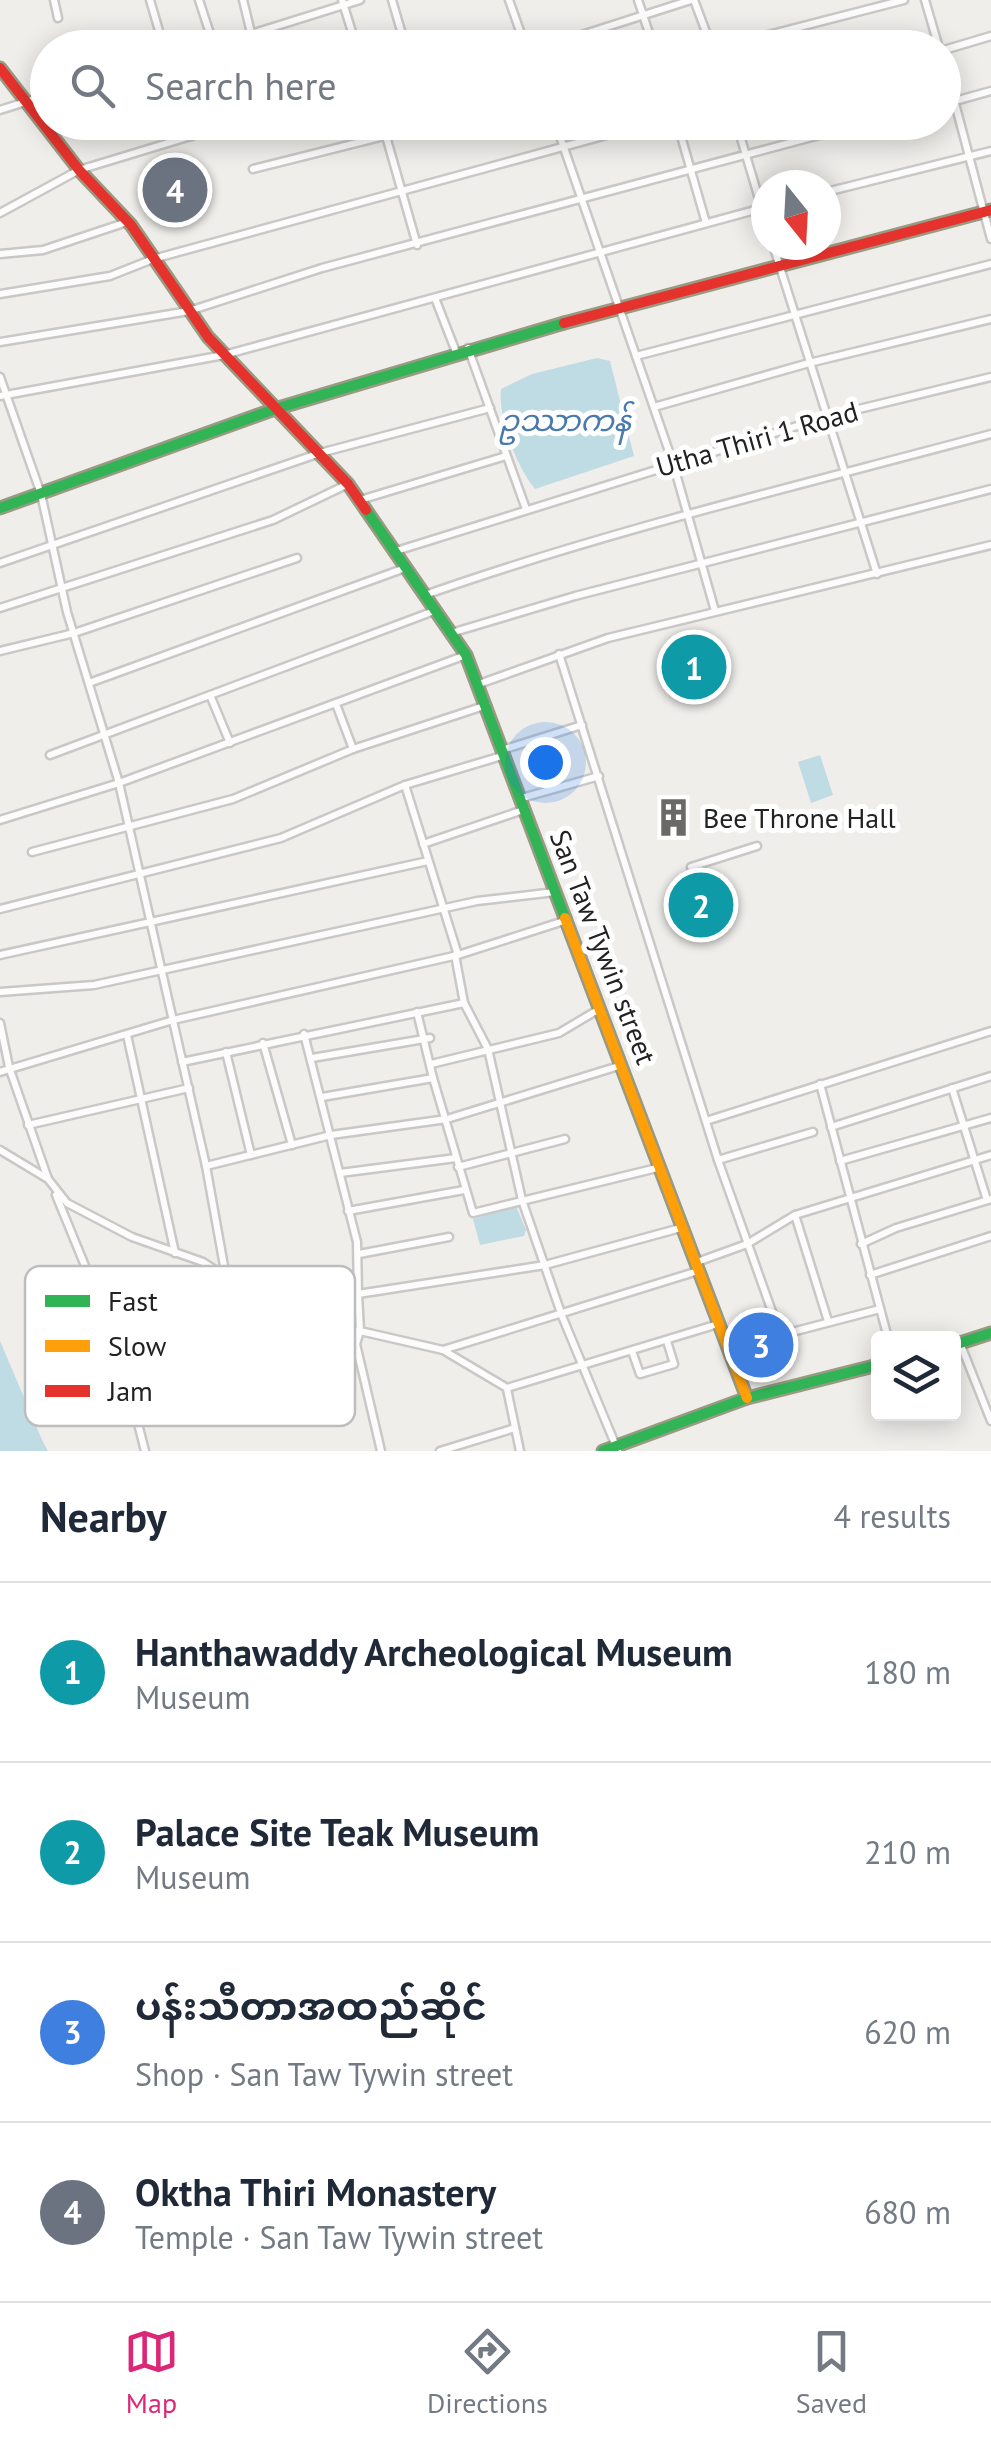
<!DOCTYPE html>
<meta charset="utf-8">
<style>
:root{--surface:#fff;--page:#f2f2f3;--text:#1f2937;--muted:#747a83;--line:#e0e1e3;--accent:#db2777}
body{margin:0;font-family:"PT Sans","Noto Sans Myanmar",sans-serif;background:var(--page);color:var(--text)}
.controls{position:absolute;right:30px;bottom:30px;display:grid;overflow:hidden;border-radius:10px;box-shadow:0 5px 25px #0003}
.controls button{width:90px;height:90px;display:grid;place-items:center;padding:0;border:0;border-bottom:2px solid var(--line);background:var(--surface);color:var(--text);font:50px sans-serif}
.compass{position:absolute;left:751px;top:170px;width:90px;height:90px;border-radius:50%;background:var(--surface);box-shadow:0 5px 25px #0003;rotate:162deg}
.you{position:absolute;left:545px;top:762px;width:35px;height:35px;margin:-25px;border:8px solid #fff;border-radius:50%;background:#1a73e8;box-shadow:0 0 0 15px #1a73e833}
.badge{display:grid;place-items:center;width:65px;height:65px;border-radius:50%;background:var(--accent);color:#fff;font-size:32px;font-weight:700}
.pin{position:absolute;translate:-50% -50%;border:5px solid #fff;box-shadow:0 2px 10px #0006}
.list{margin:0;padding:0;list-style:none}
h2{display:flex;justify-content:space-between;align-items:center;height:130px;margin:0;padding:0 40px;font-size:42px}
h2 small{font-size:32px;font-weight:400;color:var(--muted)}
.list li{display:grid;grid-template-columns:65px 1fr auto;gap:30px;align-items:center;box-sizing:border-box;height:180px;padding:0 40px;border-top:2px solid var(--line)}
.list b{display:block;font-size:38px;white-space:nowrap}
.list p{margin:0;font-size:32px;white-space:nowrap;color:var(--muted)}
.list em{font-size:32px;font-style:normal;color:var(--muted)}
.icon{flex:none;width:55px;height:55px;fill:none;stroke:currentColor;stroke-width:2;stroke-linecap:round;stroke-linejoin:round}
.map{position:relative;flex:none;width:991px;height:1451px;overflow:hidden}
.search{position:absolute;background:var(--surface);box-shadow:0 5px 25px #0003;left:30px;right:30px;top:30px;height:110px;display:flex;align-items:center;gap:25px;box-sizing:border-box;padding:0 35px;border-radius:55px;color:var(--muted);font-size:38px}
.sheet{height:850px;background:var(--surface)}
nav{display:flex;justify-content:space-around;align-items:center;box-sizing:border-box;height:140px;border-top:2px solid var(--line);background:var(--surface);font-size:28px;color:var(--muted)}
nav a{display:grid;justify-items:center;gap:5px}
nav .on{color:var(--accent)}
.map>svg:first-child{display:block}
.water{fill:#bfdbe3}
.lines{fill:none;stroke-linecap:round;stroke-linejoin:round}
.street-casing{stroke:#c9c8c7;stroke-width:11}
.fast-casing{stroke:#999a82;stroke-width:15}
.slow-casing{stroke:#999a82;stroke-width:15}
.jam-casing{stroke:#999a82;stroke-width:15}
.street{stroke:#fdfcfc;stroke-width:6}
.fast{stroke:#30b455;stroke-width:10}
.slow{stroke:#ff9f0a;stroke-width:10}
.jam{stroke:#e5322d;stroke-width:10}
.labels{text-anchor:middle;stroke-width:10;stroke-linejoin:round;paint-order:stroke}
.street-label{font-size:28px;fill:#222;stroke:#fff}
.poi-label{font-size:28px;fill:#222;stroke:#fff;text-anchor:start}
.water-label{font-size:30px;font-style:italic;fill:#4a7aab;stroke:#fff}
.key{fill:#fff;stroke:#bdbdbd;stroke-width:2.5}
.key-label{font-size:28px;fill:#222}
</style>
<div class="map">
<svg width="991" height="1451" viewBox="0 0 991 1451">
<rect width="100%" height="100%" fill="#f0eeeb"/>
<g class="water">
<path d="M597,358L610,361L634,456L535,489C516,466 498,418 501,389L532,374Z"/>
<path d="M820,755L833,795L811,803L798,762Z"/>
<path d="M516,1206L526,1230L524,1236L480,1245L473,1219Z"/>
<path d="M0,1341L43,1442L48,1451H0Z"/>
</g>
<g class="lines">
<defs>
<g id="street">
<path d="M54,0L58,18"/>
<path d="M150,0L164,48"/>
<path d="M199,0L214,46"/>
<path d="M243,0L251,33"/>
<path d="M342,0L357,48"/>
<path d="M392,0L406,48"/>
<path d="M509,0L526,48"/>
<path d="M638,0L654,48"/>
<path d="M694,0L712,48"/>
<path d="M925,0L939,48"/>
<path d="M206,48L360,0"/>
<path d="M502,48L524,41"/>
<path d="M541,48L691,0"/>
<path d="M718,48L904,0"/>
<path d="M944,50L991,36"/>
<path d="M944,62L991,239"/>
<path d="M944,104L991,91"/>
<path d="M0,110L48,95"/>
<path d="M188,122L192,136"/>
<path d="M382,122L417,245"/>
<path d="M555,122L673,463L715,611"/>
<path d="M677,122L706,223"/>
<path d="M736,122L766,222"/>
<path d="M253,169L440,122"/>
<path d="M826,192L991,151"/>
<path d="M0,213L79,170L237,122"/>
<path d="M773,245L877,574"/>
<path d="M0,254L43,250L127,222"/>
<path d="M0,294L110,276L153,259L654,122"/>
<path d="M435,298L456,352"/>
<path d="M0,342L189,311L322,268L868,122"/>
<path d="M468,348L526,509"/>
<path d="M636,356L991,264"/>
<path d="M0,377L41,494L67,612L119,783L206,1166L226,1277"/>
<path d="M0,396L224,355L766,207"/>
<path d="M654,407L809,363L991,319"/>
<path d="M360,500L506,456"/>
<path d="M393,552L826,417L991,377"/>
<path d="M0,563L320,453L490,408"/>
<path d="M425,595C610,530 801,485 991,434"/>
<path d="M0,608L273,520L348,484"/>
<path d="M451,633L575,596L991,489"/>
<path d="M0,651L74,633L297,558"/>
<path d="M559,654L718,1160L780,1334"/>
<path d="M89,683L405,568"/>
<path d="M479,684L608,638L991,545"/>
<path d="M210,695L230,743"/>
<path d="M336,704L353,749"/>
<path d="M505,749L582,725"/>
<path d="M50,755L434,611"/>
<path d="M405,785L458,955"/>
<path d="M522,798L599,776"/>
<path d="M0,820L119,783L466,655"/>
<path d="M423,844L526,809"/>
<path d="M32,852L233,799L353,749L487,705"/>
<path d="M691,867L757,846"/>
<path d="M0,909L281,838L405,785L505,755"/>
<path d="M0,955L428,861"/>
<path d="M455,955L464,1003L488,1049L522,1200L562,1316L618,1451"/>
<path d="M0,992L94,985L477,901L555,892"/>
<path d="M0,1023L9,1067L48,1179"/>
<path d="M304,1034L357,1242L358,1294"/>
<path d="M127,1035L175,1253"/>
<path d="M263,1043L292,1145"/>
<path d="M226,1052L251,1155"/>
<path d="M312,1058L430,1038"/>
<path d="M182,1062L464,1003"/>
<path d="M431,1064L559,1033L601,1008"/>
<path d="M0,1072L173,1020L458,955L567,920"/>
<path d="M433,1078L473,1213L661,1167"/>
<path d="M820,1084L888,1338"/>
<path d="M952,1088L987,1200"/>
<path d="M322,1097L433,1078L417,1012"/>
<path d="M706,1121L991,1031"/>
<path d="M28,1125L189,1088"/>
<path d="M831,1127L991,1076"/>
<path d="M0,1150L48,1179L67,1203L132,1237L203,1262L226,1277L245,1309L295,1323L360,1331L443,1350L507,1388L718,1324"/>
<path d="M718,1160L813,1132"/>
<path d="M840,1161L991,1118"/>
<path d="M206,1166L331,1135L447,1119L622,1065"/>
<path d="M458,1167L565,1139"/>
<path d="M340,1173L456,1158"/>
<path d="M56,1195L119,1349L145,1451"/>
<path d="M348,1211L464,1190"/>
<path d="M795,1215L828,1321"/>
<path d="M861,1244L896,1228L991,1199"/>
<path d="M359,1254L449,1237"/>
<path d="M697,1262L747,1244L795,1215L991,1155"/>
<path d="M870,1275L991,1236"/>
<path d="M205,1302L234,1295"/>
<path d="M960,1343L991,1421"/>
<path d="M119,1349L256,1313"/>
<path d="M727,1349L880,1309"/>
<path d="M443,1350L698,1271"/>
<path d="M632,1351L640,1374L674,1364L667,1341"/>
<path d="M507,1389L520,1451"/>
<path d="M381,1451L356,1344L360,1331L358,1294L545,1265L684,1227"/>
<path d="M440,1451L515,1428"/>
</g>
<g id="fast">
<path d="M0,508L275,409L564,323"/>
<path d="M366,510L466,655L565,918"/>
<path d="M954,1345L991,1333"/>
<path d="M603,1451L747,1398L878,1365"/>
</g>
<path id="slow" d="M565,918L747,1398"/>
<g id="jam">
<path d="M0,68L79,170L131,225L208,337L348,484L366,510"/>
<path d="M564,323L991,210"/>
</g>
</defs>
<use href="#street" class="street-casing"/>
<use href="#fast" class="fast-casing"/>
<use href="#slow" class="slow-casing"/>
<use href="#jam" class="jam-casing"/>
<use href="#street" class="street"/>
<use href="#fast" class="fast"/>
<use href="#slow" class="slow"/>
<use href="#jam" class="jam"/>
</g>
<defs>
<symbol id="building-bare" viewBox="-9 -9 18 18"><path d="M-4-6H4V6H1V3H-1V6H-4ZM-2.5-4.3h1.7v1.8h-1.7ZM.8-4.3h1.7v1.8H.8ZM-2.5-1h1.7V.8h-1.7ZM.8-1h1.7V.8H.8Z" fill="#6a6968" stroke="#fff" stroke-width="2.5" paint-order="stroke"/></symbol>
</defs>
<g fill-rule="evenodd">
<use href="#building-bare" x="646" y="790" width="55" height="55"/>
</g>
<g class="labels">
<g class="street-label">
<text transform="translate(757 439) rotate(-16)" y="10">Utha Thiri 1 Road</text>
<text transform="translate(603 947) rotate(69)" y="10">San Taw Tywin street</text>
</g>
<g class="poi-label">
<text x="703" y="828">Bee Throne Hall</text>
</g>
<g class="water-label">
<text x="565" y="431">ဥဿာကန်</text>
</g>
</g>
<rect x="25" y="1266" width="330" height="160" rx="15" class="key"/>
<rect x="45" y="1295" width="45" height="12" fill="#30b455"/>
<rect x="45" y="1340" width="45" height="12" fill="#ff9f0a"/>
<rect x="45" y="1385" width="45" height="12" fill="#e5322d"/>
<g class="key-label">
<text x="108" y="1311">Fast</text>
<text x="108" y="1356">Slow</text>
<text x="108" y="1401">Jam</text>
</g>
</svg>
<div class="controls">
<button><svg class="icon" aria-label="layers" viewBox="0 0 24 24"><path d="M12 4l9 5-9 5-9-5zM3 14l9 5 9-5"/></svg></button>
</div>
<svg class="compass" viewBox="-18 -18 36 36"><path d="M0-13l5 13h-10z" fill="#e53935"/><path d="M0 13l5-13h-10z" fill="#747a83"/></svg>
<div class="you"></div>
<div class="pin badge" style="left:694px;top:667px;background:#0f9aa8">1</div>
<div class="pin badge" style="left:701px;top:905px;background:#0f9aa8">2</div>
<div class="pin badge" style="left:761px;top:1345px;background:#3f7fe0">3</div>
<div class="pin badge" style="left:175px;top:190px;background:#6b7280">4</div>
<div class="search"><svg class="icon" aria-label="search" viewBox="0 0 24 24"><circle cx="10" cy="10" r="6"/><path d="M15 15l6 6"/></svg>Search here</div>
</div>
<section class="sheet">
<h2>Nearby<small>4 results</small></h2>
<ul class="list">
<li><span class="badge" style="background:#0f9aa8">1</span><div><b>Hanthawaddy Archeological Museum</b><p>Museum</p></div><em>180 m</em></li>
<li><span class="badge" style="background:#0f9aa8">2</span><div><b>Palace Site Teak Museum</b><p>Museum</p></div><em>210 m</em></li>
<li><span class="badge" style="background:#3f7fe0">3</span><div><b>ပန်းသီတာအထည်ဆိုင်</b><p>Shop · San Taw Tywin street</p></div><em>620 m</em></li>
<li><span class="badge" style="background:#6b7280">4</span><div><b>Oktha Thiri Monastery</b><p>Temple · San Taw Tywin street</p></div><em>680 m</em></li>
</ul>
</section>
<nav>
<a class="on"><svg class="icon" aria-label="map" viewBox="0 0 24 24"><path d="M3 6l6-2 6 2 6-2v14l-6 2-6-2-6 2zM9 4v14M15 6v14"/></svg>Map</a>
<a><svg class="icon" aria-label="directions" viewBox="0 0 24 24"><path d="M12 3l9 9-9 9-9-9zM9 14v-3h6M13 9l2 2-2 2"/></svg>Directions</a>
<a><svg class="icon" aria-label="saved" viewBox="0 0 24 24"><path d="M7 4h10v16l-5-4-5 4z"/></svg>Saved</a>
</nav>
